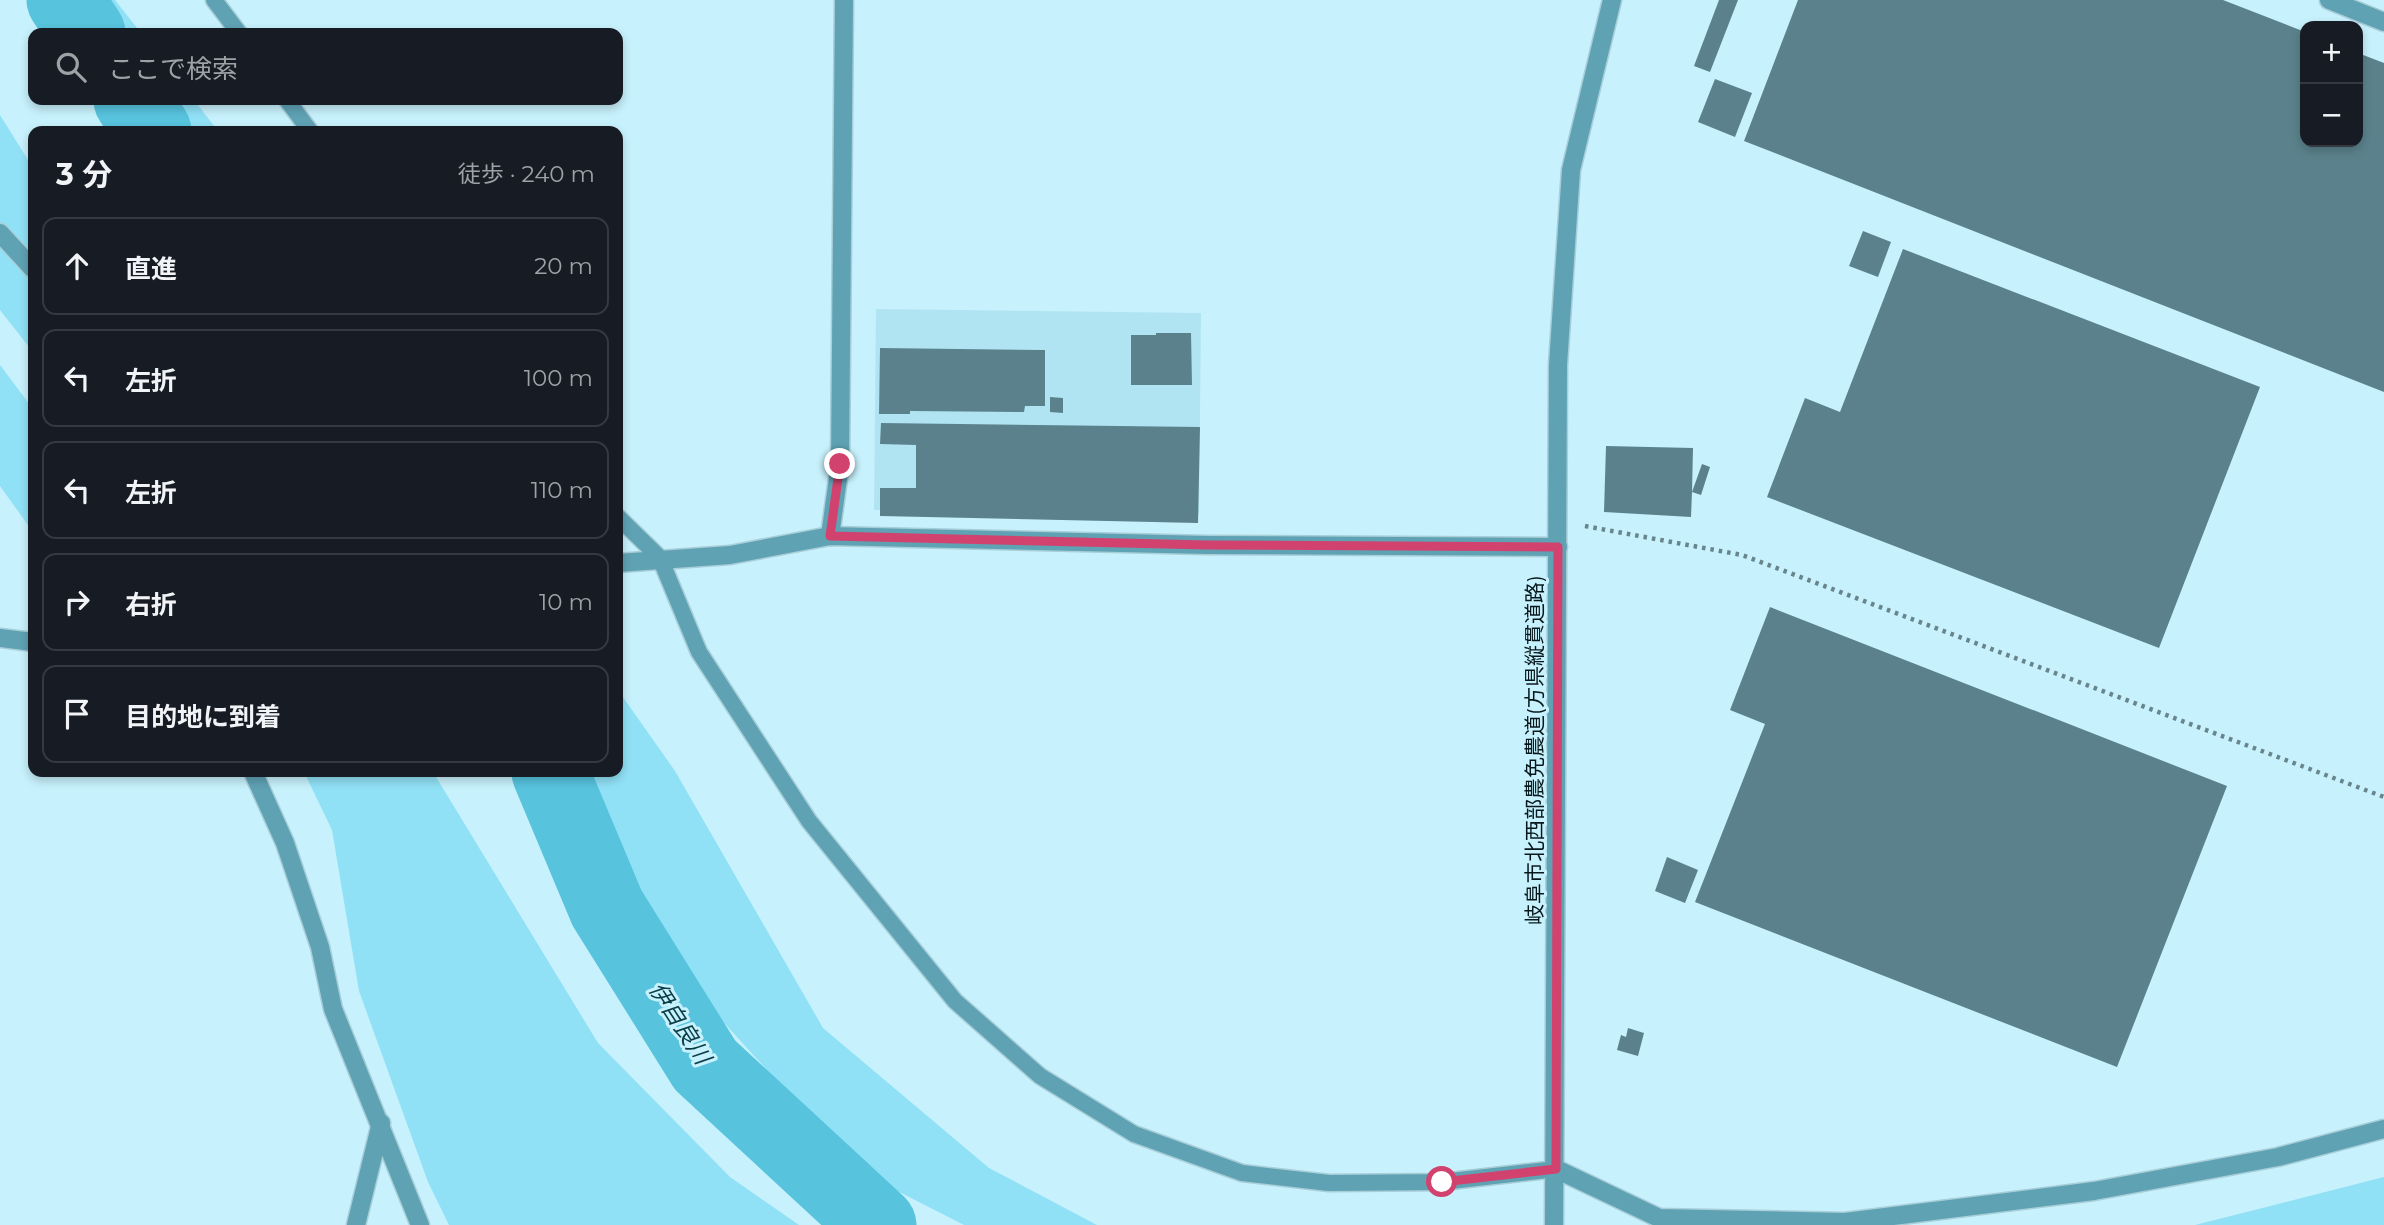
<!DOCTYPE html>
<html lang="ja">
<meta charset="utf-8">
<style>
:root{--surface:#171b24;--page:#242831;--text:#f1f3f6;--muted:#9ea1a6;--line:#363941}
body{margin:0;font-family:Montserrat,"Noto Sans JP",sans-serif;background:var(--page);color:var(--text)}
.controls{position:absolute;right:21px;top:21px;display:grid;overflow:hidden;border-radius:14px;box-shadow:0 4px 10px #0003}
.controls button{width:63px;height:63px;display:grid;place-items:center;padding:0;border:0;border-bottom:2px solid var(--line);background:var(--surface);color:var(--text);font:35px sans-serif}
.stop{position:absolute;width:21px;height:21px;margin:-16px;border:5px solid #d1436e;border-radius:50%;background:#fff}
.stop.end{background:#d1436e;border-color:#fff;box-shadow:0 2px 7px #0008}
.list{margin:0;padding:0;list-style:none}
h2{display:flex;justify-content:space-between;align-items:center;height:91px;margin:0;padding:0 28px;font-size:30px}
h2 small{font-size:23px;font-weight:400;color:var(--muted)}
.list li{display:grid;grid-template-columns:46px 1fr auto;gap:21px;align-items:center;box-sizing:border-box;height:98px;margin:0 14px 14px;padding:0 14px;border:2px solid var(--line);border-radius:14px}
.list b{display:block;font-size:26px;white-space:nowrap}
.list em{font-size:23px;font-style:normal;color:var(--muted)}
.icon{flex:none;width:38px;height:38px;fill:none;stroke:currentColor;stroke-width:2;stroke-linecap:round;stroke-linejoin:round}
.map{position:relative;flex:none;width:2384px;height:1225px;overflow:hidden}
.search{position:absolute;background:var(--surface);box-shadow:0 4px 10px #0003;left:28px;top:28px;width:595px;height:77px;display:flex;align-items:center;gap:18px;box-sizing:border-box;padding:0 24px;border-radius:14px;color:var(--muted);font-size:26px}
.panel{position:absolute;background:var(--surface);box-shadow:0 4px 10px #0003;left:28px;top:126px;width:595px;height:651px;border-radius:14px}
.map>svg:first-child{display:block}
.built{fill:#b1e4f2}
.green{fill:#91e1f6}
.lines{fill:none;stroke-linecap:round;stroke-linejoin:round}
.river{stroke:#57c3dd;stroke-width:77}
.building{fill:#5b828c}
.service-casing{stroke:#a8ced8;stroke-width:19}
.minor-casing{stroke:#a8ced8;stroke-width:21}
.tertiary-casing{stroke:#a8ced8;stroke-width:21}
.path{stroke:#68858c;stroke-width:4.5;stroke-dasharray:3.5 5;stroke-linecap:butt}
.service{stroke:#5ea2b4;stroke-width:16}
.minor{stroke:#5ea2b4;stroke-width:18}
.tertiary{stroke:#5ea2b4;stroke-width:18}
.route{stroke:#d1436e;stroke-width:9}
.labels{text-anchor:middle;stroke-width:6;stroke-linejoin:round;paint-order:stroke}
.street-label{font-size:21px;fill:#07171b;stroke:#c7f1fc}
.water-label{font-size:23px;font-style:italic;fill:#0a3d48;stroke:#c7f1fc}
</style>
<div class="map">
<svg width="2384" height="1225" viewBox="0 0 2384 1225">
<rect width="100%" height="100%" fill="#c7f1fc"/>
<path class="built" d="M876,309L1201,313L1199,514L874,510Z"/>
<g class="green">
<path d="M35,0H115L141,33H64Z"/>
<path d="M123,100H194L218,131H151Z"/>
<path d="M0,115L33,168V352L0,310Z"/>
<path d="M0,365L33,409V532L0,486Z"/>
<path d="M618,690L675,771L823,1028L989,1168L1097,1225H964L860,1172L655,947L556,772H618Z"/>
<path d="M304,772H433L598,1043L730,1177L799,1225H449L428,1182L359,991L332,830Z"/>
<path d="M2384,1177V1225H2195Z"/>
</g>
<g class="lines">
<g class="river">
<path d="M65,0L87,33"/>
<path d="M132,100L153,131"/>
<path d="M550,772L607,908L705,1065L878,1225"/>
</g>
</g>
<g class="building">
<path d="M1719,0H1738L1710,72L1694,66Z"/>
<path d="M1798,0H2223L2305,32V142H2358V53L2384,63V392L1744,141Z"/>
<path d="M1715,79L1752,93L1735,137L1698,122Z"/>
<path d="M1863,231L1891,242L1878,277L1849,266Z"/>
<path d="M1903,249L2260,387L2159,648L1767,497L1805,398L1840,412Z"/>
<path d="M1156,333H1191L1192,385H1131V335H1156Z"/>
<path d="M880,348L1045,350V406H1025L1024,412L910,411V414H879Z"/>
<path d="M1050,397L1063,398V413L1050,412Z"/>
<path d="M881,423L1200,427L1198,523L880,516V488H916V445L880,444Z"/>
<path d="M1606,446L1693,448L1692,492L1702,464L1710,467L1701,495L1692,492L1691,517L1604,512Z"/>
<path d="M1770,607L2227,786L2117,1067L1695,902L1765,724L1730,710Z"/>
<path d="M1667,857L1698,870L1685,903L1655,891Z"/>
<path d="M1628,1028L1644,1033L1638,1056L1617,1050L1621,1035L1626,1037Z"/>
</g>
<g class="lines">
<defs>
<g id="service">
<path d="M214,0L239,33"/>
<path d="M287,100L310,131"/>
<path d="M618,517L660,558L699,652L809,821L955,1001L1040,1076L1134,1134L1242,1173L1329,1183L1442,1182L1556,1169"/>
</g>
<g id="minor">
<path d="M2329,0L2384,22"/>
<path d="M0,233L33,269"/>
<path d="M830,536L840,464L844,0"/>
<path d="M618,563L730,555L830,536L1207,545L1558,547"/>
<path d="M0,638L33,642"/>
<path d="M253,772L285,843L320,947L333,1009L420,1225"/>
<path d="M1556,1169L1659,1218L1845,1222L2094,1191L2278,1157L2384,1129"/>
<path d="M356,1225L381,1123"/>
</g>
<path id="tertiary" d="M1554,1225L1558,365L1571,170L1612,0"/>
</defs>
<use href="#service" class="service-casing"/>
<use href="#minor" class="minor-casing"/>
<use href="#tertiary" class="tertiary-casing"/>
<path class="path" d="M1585,526L1742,555L2384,797"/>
<use href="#service" class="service"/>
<use href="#minor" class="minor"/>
<use href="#tertiary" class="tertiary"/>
</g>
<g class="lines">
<path class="route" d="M840,464L830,536L1207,545L1558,547L1556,1169L1442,1182"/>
</g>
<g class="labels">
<g class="street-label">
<text transform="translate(1535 750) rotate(-90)" y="7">岐阜市北西部農免農道(方県縦貫道路)</text>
</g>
<g class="water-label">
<text transform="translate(680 1023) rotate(57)" y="8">伊自良川</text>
</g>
</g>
</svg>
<div class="controls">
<button>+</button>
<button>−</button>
</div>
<div class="stop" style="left:1442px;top:1182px"></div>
<div class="stop end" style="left:840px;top:464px"></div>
<div class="search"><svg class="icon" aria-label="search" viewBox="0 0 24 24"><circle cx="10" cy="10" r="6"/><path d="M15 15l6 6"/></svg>ここで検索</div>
<section class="panel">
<h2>3 分<small>徒歩 · 240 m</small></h2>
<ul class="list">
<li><svg class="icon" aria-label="ahead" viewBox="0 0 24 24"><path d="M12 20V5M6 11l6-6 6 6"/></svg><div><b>直進</b></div><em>20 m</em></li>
<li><svg class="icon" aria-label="left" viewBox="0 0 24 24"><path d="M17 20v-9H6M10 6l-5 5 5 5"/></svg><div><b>左折</b></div><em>100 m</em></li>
<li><svg class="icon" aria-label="left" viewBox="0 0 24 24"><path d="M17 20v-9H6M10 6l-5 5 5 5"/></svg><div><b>左折</b></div><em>110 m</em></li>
<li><svg class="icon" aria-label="right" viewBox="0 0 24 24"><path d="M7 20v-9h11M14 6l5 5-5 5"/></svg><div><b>右折</b></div><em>10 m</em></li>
<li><svg class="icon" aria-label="arrive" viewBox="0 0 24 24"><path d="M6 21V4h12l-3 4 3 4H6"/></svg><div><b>目的地に到着</b></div></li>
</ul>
</section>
</div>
